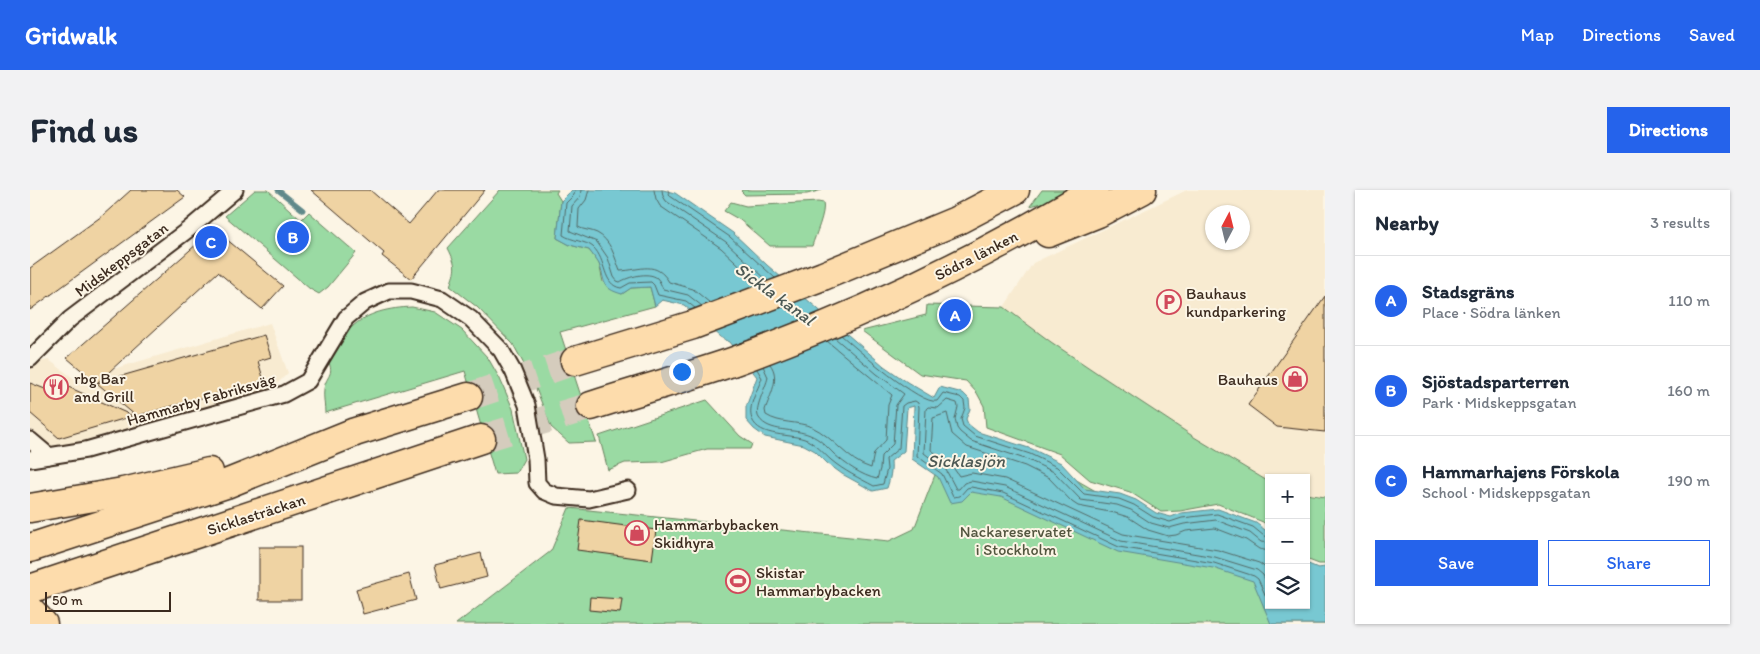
<!DOCTYPE html>
<meta charset="utf-8">
<style>
:root{--surface:#fff;--page:#f2f2f3;--text:#1f2937;--muted:#747a83;--line:#e0e1e3;--accent:#2563eb}
body{margin:0;font-family:Itim,sans-serif;background:var(--page);color:var(--text)}
.controls{position:absolute;right:15px;bottom:15px;display:grid;overflow:hidden;border-radius:0px;box-shadow:0 1px 4px #0004}
.controls button{width:45px;height:45px;display:grid;place-items:center;padding:0;border:0;border-bottom:1px solid var(--line);background:var(--surface);color:var(--text);font:25px sans-serif}
.compass{position:absolute;left:1175px;top:15px;width:45px;height:45px;border-radius:50%;background:var(--surface);box-shadow:0 1px 4px #0004;rotate:7deg}
.scale{position:absolute;left:15px;bottom:12px;width:126px;box-sizing:border-box;padding-left:5px;border:2px solid #3b2a1e;border-top:0;font-size:14px;line-height:18px;white-space:nowrap;color:#3b2a1e;-webkit-text-stroke:4px #fcf5e5;paint-order:stroke}
.you{position:absolute;left:651px;top:181px;width:18px;height:18px;margin:-12px;border:4px solid #fff;border-radius:50%;background:#1a73e8;box-shadow:0 0 0 8px #1a73e833}
.badge{display:grid;place-items:center;width:32px;height:32px;border-radius:50%;background:var(--accent);color:#fff;font-size:16px;font-weight:700}
.pin{position:absolute;translate:-50% -50%;border:2px solid #fff;box-shadow:0 1px 5px #0006}
.list{margin:0;padding:0;list-style:none}
h2{display:flex;justify-content:space-between;align-items:center;height:65px;margin:0;padding:0 20px;font-size:21px}
h2 small{font-size:16px;font-weight:400;color:var(--muted)}
.list li{display:grid;grid-template-columns:32px 1fr auto;gap:15px;align-items:center;box-sizing:border-box;height:90px;padding:0 20px;border-top:1px solid var(--line)}
.list b{display:block;font-size:19px;white-space:nowrap}
.list p{margin:0;font-size:16px;white-space:nowrap;color:var(--muted)}
.list em{font-size:16px;font-style:normal;color:var(--muted)}
.actions{display:flex;gap:10px;padding:15px 20px}
.actions a{flex:1;padding:11px 0;border:1px solid var(--accent);border-radius:0px;text-align:center;font-size:18px;color:var(--accent)}
.actions .main{background:var(--accent);color:#fff}
.icon{flex:none;width:28px;height:28px;fill:none;stroke:currentColor;stroke-width:2;stroke-linecap:round;stroke-linejoin:round}
.map{position:relative;flex:none;width:1295px;height:434px;overflow:hidden;border-radius:0px}
header{display:flex;align-items:center;gap:30px;box-sizing:border-box;height:70px;padding:0 25px;background:var(--accent);color:#fff}
header strong{font-size:24px}
nav{display:flex;gap:28px;margin-inline-start:auto;font-size:18px}
.intro{display:flex;align-items:center;justify-content:space-between;box-sizing:border-box;height:120px;padding:0 30px}
h1{margin:0;font-size:35px}
.button{padding:12px 22px;border-radius:0px;background:var(--accent);color:#fff;font-size:18px;font-weight:700}
main{display:flex;gap:30px;padding:0 30px}
aside{flex:1;background:var(--surface);border-radius:0px;box-shadow:0 1px 4px #0004}
.map>svg:first-child{display:block}
.built{fill:#f8ebd1;fill-rule:evenodd}
.green{fill:#9adaa3;stroke:#6a8260}
.water{fill:#78c8d2;stroke:#60898a}
.lines{fill:none;stroke-linecap:round;stroke-linejoin:round}
.shore{stroke:#536966;stroke-width:1}
.stream{stroke:#60898a;stroke-width:5}
.building{fill:#efd3a3;stroke:#3b2a1e}
.highway-tunnel{stroke:#d5ccbd;stroke-width:28;stroke-dasharray:28 14;stroke-linecap:butt}
.street-casing{stroke:#3b2a1e;stroke-width:19}
.highway-casing{stroke:#3b2a1e;stroke-width:31}
.street{stroke:#fcf5e5;stroke-width:15}
.highway{stroke:#fddcac;stroke-width:28}
.labels{text-anchor:middle;stroke-width:4;stroke-linejoin:round;paint-order:stroke}
.street-label{font-size:16px;fill:#3b2a1e;stroke:#fcf5e5}
.poi-label{font-size:16px;fill:#3b2a1e;stroke:#fcf5e5;text-anchor:start}
.park-label{font-size:16px;fill:#53563f;stroke:#fcf5e5}
.water-label{font-size:18px;font-style:italic;fill:#4d5954;stroke:#fcf5e5}
</style>
<header>
<strong>Gridwalk</strong>
<nav><a>Map</a><a>Directions</a><a>Saved</a></nav>
</header>
<div class="intro"><h1>Find us</h1><a class="button">Directions</a></div>
<main>
<div class="map">
<svg width="1295" height="434" viewBox="0 0 1295 434">
<rect width="100%" height="100%" fill="#fcf5e5"/>
<filter id="ink" filterUnits="userSpaceOnUse"><feTurbulence type="fractalNoise" baseFrequency=".02" numOctaves="2"/><feDisplacementMap in="SourceGraphic" scale="10" xChannelSelector="R" yChannelSelector="G"/><feConvolveMatrix kernelMatrix="1 2 1 2 8 2 1 2 1" color-interpolation-filters="sRGB"/></filter>
<g filter="url(#ink)">
<g class="built">
<path d="M1157,0H1295V307L1276,304V288H1239V292L1164,247L1070,185L1021,152L974,117L1003,73ZM1182,22H1212V52H1182Z"/>
<path d="M240,133L258,183L242,199L23,259L0,239V173L19,170L46,190Z"/>
</g>
<g class="green">
<path d="M225,0H238L271,30L279,22L326,63L298,97L289,104L280,99L195,26Z"/>
<path d="M470,0H528L526,3L531,11L527,48L540,55L559,60L569,73L573,92L592,104L601,98L620,97L625,116L530,142L566,252L539,253L521,237L503,191L483,154L447,117L420,96C426,78 427,76 418,58Z"/>
<path d="M712,0H792L777,4L715,5L711,1Z"/>
<path d="M1012,0H1037L1021,11L1000,16Z"/>
<path d="M701,12L716,16L788,12L793,13C796,22 785,46 782,56H740L710,30L694,21Z"/>
<path d="M897,115L974,117L1021,152L1070,185L1164,247L1239,292V338L1233,332L1188,314L1150,321L1131,322L1100,302L1060,290L1030,264L956,237L954,216L947,203L936,191L890,184L832,141L896,125Z"/>
<path d="M382,117L405,122L432,140L458,168L470,189L483,219L494,269L486,283L465,284L435,181L295,223C295,216 293,207 294,199C296,185 305,186 298,170C305,159 312,147 321,138C337,122 360,118 382,117Z"/>
<path d="M677,210L710,246L722,254L720,259H677L631,272L595,273L578,280L569,246Z"/>
<path d="M998,262L1076,307L1239,365V415H1276L1295,434H426L521,361L539,318L859,351L884,339L910,272Z"/>
<path d="M1276,304L1295,307V374H1289L1276,369Z"/>
</g>
<path class="water" d="M542,0H633L645,3L703,43L737,75L854,176L877,192L904,208L910,197L933,203L939,209L940,219L936,229L938,234L948,242L1002,259L1031,273L1055,299L1090,304L1106,310L1126,323L1141,327L1151,323L1188,319L1226,333L1239,343V415H1276V373L1288,378L1295,377V434H1241L1223,391L1183,378L1088,362L971,307L941,302L932,311L920,313L908,287L882,269L884,216L877,218L874,261L861,271C862,281 860,289 857,298L843,301L812,284L797,273L785,261L774,255L735,247L724,239L716,230V217L727,187L700,152L690,147L654,115L632,110L625,116L620,97L601,98L592,104C570,98 576,91 569,74C566,69 562,64 559,60L540,55L527,48L531,11Z"/>
<g class="lines">
<g class="shore">
<path d="M545,0L544,5L536,13L533,45C542,51 556,51 563,57C577,70 572,95 591,98L600,93L621,92L624,95L628,105L656,111L665,118"/>
<path d="M551,0L550,7L542,16L540,41L567,52L578,68L584,87L587,91L590,92C598,87 618,81 627,88C630,91 631,95 633,99L658,105L672,116"/>
<path d="M559,0L556,10L549,19L548,37C553,40 561,40 567,43C581,50 585,68 590,81C611,80 626,70 639,92L663,99L680,113"/>
<path d="M624,0L626,9L630,16L691,58L730,94"/>
<path d="M632,0L633,6L636,11L696,52L738,91"/>
<path d="M638,0L640,6L700,47L745,88"/>
<path d="M811,145C826,158 891,216 907,211L913,203L930,207L934,211L935,218L931,229L933,236L945,246L1000,264L1027,277L1054,304L1089,309L1104,315L1123,327L1140,332L1152,328L1187,324L1223,337L1234,346L1239,347"/>
<path d="M740,174C751,188 740,205 735,220L736,225C750,234 767,231 782,237C804,247 817,271 841,278L844,263L856,250L858,215L862,205L797,151"/>
<path d="M733,176L738,187C736,198 723,219 729,228C739,243 764,238 780,245C790,249 796,256 804,264C815,274 832,286 847,289L850,279L851,266L863,254L866,215L874,204L847,184L805,148"/>
<path d="M727,179L732,188C728,199 717,217 722,229C729,248 762,243 777,250C787,255 793,263 801,270C814,281 829,288 844,296L853,294L857,279L856,269L869,258L872,216L876,213L885,211L888,213L889,217L887,266L912,284L923,307L930,306L937,298L941,297L973,303L1089,357L1184,373L1224,386L1228,389L1239,413"/>
<path d="M1239,353L1231,352L1220,343L1186,330L1154,334L1139,338L1121,333L1101,320L1087,315L1051,310L1024,282L998,270L941,251L930,242L927,238L925,229L928,217L927,213L917,210L908,218L898,217L896,219L894,263L916,280L926,299H929L934,293L941,291L975,297L1091,351L1185,367L1227,380L1233,385L1239,397"/>
<path d="M1239,361L1229,359L1216,350L1185,338L1156,341L1146,345L1138,346L1118,340L1098,327L1085,323L1048,316L1042,312L1019,288L995,276L937,257L922,244L917,223L903,228L901,260L920,273L929,286L942,283L975,289L1093,344L1188,360L1229,373L1239,380"/>
</g>
<path class="stream" d="M248,0L273,20"/>
</g>
<g class="building">
<path d="M101,0H147L155,7L0,120V78L72,26Z"/>
<path d="M281,0H340L379,34L408,0H455L381,89L352,66L354,63Z"/>
<path d="M184,39L253,96L232,119L188,82L67,193L234,145L241,167L228,171L234,191L106,226L37,168Z"/>
<path d="M1295,106V242L1247,237L1218,215Z"/>
<path d="M23,190L45,200L103,226L29,248L0,223V193L15,199Z"/>
<path d="M551,330L626,340L622,370L547,360Z"/>
<rect x="229" y="357" width="42" height="53"/>
<path d="M451,363L457,387L411,399L405,375Z"/>
<path d="M379,384L386,410L333,424L326,399Z"/>
<path d="M560,407L592,409L590,423L559,420Z"/>
</g>
<g class="lines">
<g class="highway-tunnel">
<path d="M438,207L545,171"/>
<path d="M451,249L561,216"/>
</g>
<defs>
<g id="street">
<path d="M0,169L40,129L159,39L205,0"/>
<path d="M0,250L19,266"/>
<path d="M0,269L56,260L254,204L278,191L316,128L335,112L359,101H381L412,109L441,129L471,160L483,181L497,215L506,269L507,293L514,301L526,306L559,309L598,300"/>
</g>
<g id="highway">
<path d="M1018,43L1068,23L1112,0"/>
<path d="M545,171L663,135L793,86L926,31L985,0"/>
<path d="M561,216C607,201 655,188 702,172C827,127 950,69 1064,0"/>
<path d="M0,318L93,302L179,282"/>
<path d="M0,358L196,294L325,242L438,207"/>
<path d="M0,399L451,249"/>
<path d="M0,420L13,434"/>
</g>
</defs>
<use href="#street" class="street-casing"/>
<use href="#highway" class="highway-casing"/>
<use href="#street" class="street"/>
<use href="#highway" class="highway"/>
</g>
</g>
<defs>
<symbol id="parking-ring" viewBox="-11 -11 22 22"><circle r="9.5" fill="#fcf5e5" stroke="#d1495b" stroke-width="1.5"/><path d="M-3.5-5.5H1a3.5 3.5 0 0 1 0 7H-1V5.5H-3.5ZM-1-3.4V-.6H.8a1.4 1.4 0 0 0 0-2.8Z" fill="#d1495b"/></symbol>
<symbol id="shop-ring" viewBox="-11 -11 22 22"><circle r="9.5" fill="#fcf5e5" stroke="#d1495b" stroke-width="1.5"/><path d="M-5-2.5h2.3a2.7 3.5 0 0 1 5.4 0H5L5.5 6h-11ZM-1.5-2.5h3a1.5 2.3 0 0 0-3 0Z" fill="#d1495b"/></symbol>
<symbol id="restaurant-ring" viewBox="-11 -11 22 22"><circle r="9.5" fill="#fcf5e5" stroke="#d1495b" stroke-width="1.5"/><path d="M-5-6h1v4h1v-4h1v4h1v-4h1v5L-1.5 .5V6h-2V.5L-5-1ZM5-6V6H3V1.5H1.5Q1.5-4 5-6Z" fill="#d1495b"/></symbol>
<symbol id="stadium-ring" viewBox="-11 -11 22 22"><circle r="9.5" fill="#fcf5e5" stroke="#d1495b" stroke-width="1.5"/><path d="M0-5a6.5 5 0 1 0 0 10a6.5 5 0 1 0 0-10ZM-3.5-1.8h7v3.6h-7Z" fill="#d1495b"/></symbol>
</defs>
<g fill-rule="evenodd">
<use href="#parking-ring" x="1125" y="98" width="28" height="28"/>
<use href="#shop-ring" x="1251" y="175" width="28" height="28"/>
<use href="#restaurant-ring" x="12" y="183" width="28" height="28"/>
<use href="#shop-ring" x="593" y="329" width="28" height="28"/>
<use href="#stadium-ring" x="694" y="377" width="28" height="28"/>
</g>
<g class="labels">
<g class="street-label">
<text transform="translate(946 65) rotate(-27)" y="6">Södra länken</text>
<text transform="translate(91 69) rotate(-37)" y="6">Midskeppsgatan</text>
<text transform="translate(171 209) rotate(-16)" y="6">Hammarby Fabriksväg</text>
<text transform="translate(226 324) rotate(-18)" y="6">Sicklasträckan</text>
</g>
<g class="poi-label">
<text x="1156" y="109">Bauhaus<tspan x="1156" dy="18">kundparkering</tspan></text>
<text x="44" y="194">rbg Bar<tspan x="44" dy="18">and Grill</tspan></text>
<text x="1248" y="195" text-anchor="end">Bauhaus</text>
<text x="624" y="340">Hammarbybacken<tspan x="624" dy="18">Skidhyra</tspan></text>
<text x="726" y="388">Skistar<tspan x="726" dy="18">Hammarbybacken</tspan></text>
</g>
<g class="park-label">
<text x="986" y="347">Nackareservatet<tspan x="986" dy="18">i Stockholm</tspan></text>
</g>
<g class="water-label">
<text transform="translate(745 104) rotate(36)" y="6">Sickla kanal</text>
<text x="936" y="277">Sicklasjön</text>
</g>
</g>
</svg>
<div class="controls">
<button>+</button>
<button>−</button>
<button><svg class="icon" aria-label="layers" viewBox="0 0 24 24"><path d="M12 4l9 5-9 5-9-5zM3 14l9 5 9-5"/></svg></button>
</div>
<svg class="compass" viewBox="-18 -18 36 36"><path d="M0-13l5 13h-10z" fill="#e53935"/><path d="M0 13l5-13h-10z" fill="#747a83"/></svg>
<div class="scale">50 m</div>
<div class="you"></div>
<div class="pin badge" style="left:925px;top:125px">A</div>
<div class="pin badge" style="left:263px;top:47px">B</div>
<div class="pin badge" style="left:181px;top:52px">C</div>
</div>
<aside>
<h2>Nearby<small>3 results</small></h2>
<ul class="list">
<li><span class="badge">A</span><div><b>Stadsgräns</b><p>Place · Södra länken</p></div><em>110 m</em></li>
<li><span class="badge">B</span><div><b>Sjöstadsparterren</b><p>Park · Midskeppsgatan</p></div><em>160 m</em></li>
<li><span class="badge">C</span><div><b>Hammarhajens Förskola</b><p>School · Midskeppsgatan</p></div><em>190 m</em></li>
</ul>
<div class="actions"><a class="main">Save</a><a>Share</a></div>
</aside>
</main>
